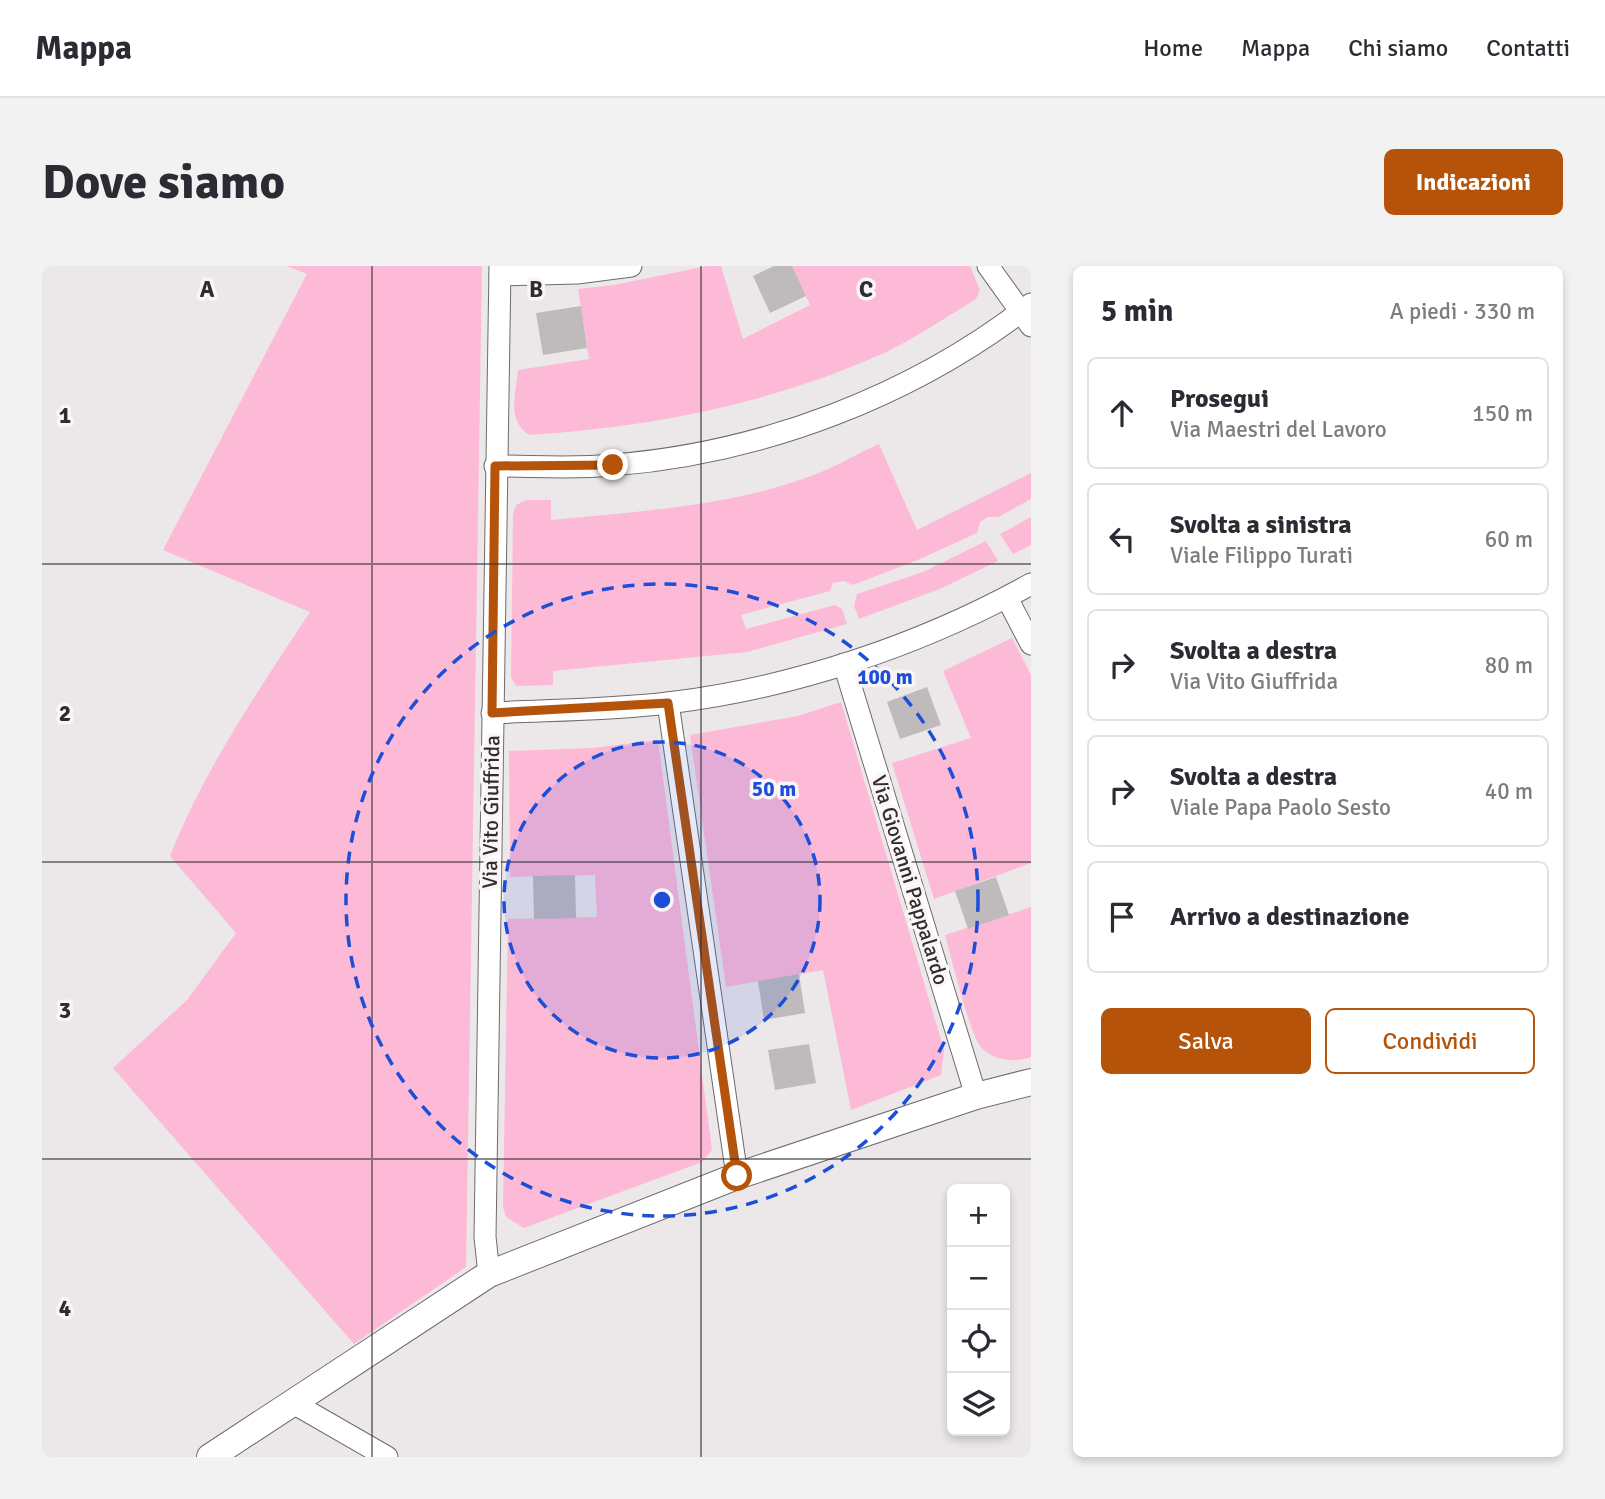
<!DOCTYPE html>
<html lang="it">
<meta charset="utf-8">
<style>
:root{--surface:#fff;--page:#f2f2f3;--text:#2b2b33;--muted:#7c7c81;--line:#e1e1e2;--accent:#b45309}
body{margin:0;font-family:Signika,sans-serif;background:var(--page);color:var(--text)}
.controls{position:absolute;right:21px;bottom:21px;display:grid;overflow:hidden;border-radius:10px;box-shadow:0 4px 10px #0003}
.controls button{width:63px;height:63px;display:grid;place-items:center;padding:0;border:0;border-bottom:2px solid var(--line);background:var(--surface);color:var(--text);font:35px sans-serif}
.stop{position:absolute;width:21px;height:21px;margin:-16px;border:5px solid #b45309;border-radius:50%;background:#fff}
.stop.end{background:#b45309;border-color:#fff;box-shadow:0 2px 7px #0008}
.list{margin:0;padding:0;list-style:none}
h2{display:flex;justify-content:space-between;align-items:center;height:91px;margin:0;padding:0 28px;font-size:30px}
h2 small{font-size:23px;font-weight:400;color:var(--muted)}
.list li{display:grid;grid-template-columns:46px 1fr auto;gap:21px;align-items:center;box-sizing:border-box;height:112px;margin:0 14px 14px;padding:0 14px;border:2px solid var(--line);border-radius:10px}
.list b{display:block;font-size:26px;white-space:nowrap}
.list p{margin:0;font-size:23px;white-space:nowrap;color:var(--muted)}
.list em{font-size:23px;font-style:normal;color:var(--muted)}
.actions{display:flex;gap:14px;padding:21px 28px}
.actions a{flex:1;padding:16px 0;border:2px solid var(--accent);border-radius:10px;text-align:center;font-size:24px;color:var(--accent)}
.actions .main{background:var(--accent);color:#fff}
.icon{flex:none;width:38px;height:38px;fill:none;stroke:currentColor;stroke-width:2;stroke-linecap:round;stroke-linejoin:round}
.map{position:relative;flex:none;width:989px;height:1191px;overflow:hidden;border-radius:10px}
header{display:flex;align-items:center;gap:42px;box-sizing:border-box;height:98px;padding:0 35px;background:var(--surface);border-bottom:2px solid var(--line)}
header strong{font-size:33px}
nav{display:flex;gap:38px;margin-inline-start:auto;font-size:24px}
.intro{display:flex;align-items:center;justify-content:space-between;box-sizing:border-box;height:168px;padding:0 42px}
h1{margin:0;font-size:49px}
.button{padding:18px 32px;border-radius:10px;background:var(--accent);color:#fff;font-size:24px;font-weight:700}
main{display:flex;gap:42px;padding:0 42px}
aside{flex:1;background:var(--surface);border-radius:10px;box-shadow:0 4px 10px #0003}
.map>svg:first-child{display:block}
.green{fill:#fdbad6}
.building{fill:#bfbabc}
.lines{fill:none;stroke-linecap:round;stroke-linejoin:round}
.minor-casing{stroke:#6f6b6d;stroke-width:23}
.major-casing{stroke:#6f6b6d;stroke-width:28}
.minor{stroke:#fff;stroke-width:21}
.major{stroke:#fff;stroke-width:26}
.route{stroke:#b45309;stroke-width:9}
.grid{fill:none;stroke:#2f2d2e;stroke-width:2;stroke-opacity:0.55}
.ring{fill:none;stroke:#1d4ed8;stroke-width:3.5;stroke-dasharray:12 9}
.labels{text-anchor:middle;stroke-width:7;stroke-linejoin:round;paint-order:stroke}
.street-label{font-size:21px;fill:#2f2d2e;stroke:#faf5f7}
.grid-label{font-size:23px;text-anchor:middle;font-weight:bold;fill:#2f2d2e;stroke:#faf5f7;stroke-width:7;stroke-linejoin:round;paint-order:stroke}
.centre{fill:#1d4ed8;stroke:#faf5f7;stroke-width:3.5}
.ring-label{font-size:21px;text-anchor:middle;font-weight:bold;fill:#1d4ed8;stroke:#faf5f7;stroke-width:7;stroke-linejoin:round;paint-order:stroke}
</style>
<header>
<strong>Mappa</strong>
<nav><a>Home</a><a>Mappa</a><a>Chi siamo</a><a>Contatti</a></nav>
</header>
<div class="intro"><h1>Dove siamo</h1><a class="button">Indicazioni</a></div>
<main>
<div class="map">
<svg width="989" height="1191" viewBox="0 0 989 1191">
<rect width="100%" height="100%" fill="#ece7e9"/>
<g class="green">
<path d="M244,0H440L424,1001L312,1078L71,802L145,734L194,667L128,590C163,502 216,425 268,346L121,284L265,8Z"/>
<path d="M665,0H679L701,73L768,39L750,0H928L938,24L934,33C904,51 874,72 842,87C728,138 611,161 487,169C464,154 474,128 476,104L547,93L536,23L572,19Z"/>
<path d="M837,178L875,264L989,207V233L956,251H946L938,256L935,267L878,293L811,319L802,315L791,317L788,325L699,349L704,363L793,339L800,343L805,358L705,386L511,405V419L474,420L469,411L471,249L474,239L484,234H509V254C599,245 699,240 784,204C802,196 819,186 837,178Z"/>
<path d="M989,251V279L971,288L958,268Z"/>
<path d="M944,275L956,295L900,322L817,353L812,340L815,328L881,306Z"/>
<path d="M970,372L989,409V597L892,633L850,497L929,472L901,405Z"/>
<path d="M799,436L902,784L899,809L809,844L781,704L684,721L648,469L756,450Z"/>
<path d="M616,474L670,884L660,896L482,962L464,951L461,940L466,653L555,651L553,609L468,611L467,485L550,482Z"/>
<path d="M989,641V791C973,797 950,795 938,780C928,768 909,690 903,669Z"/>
</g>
<g class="building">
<path d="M732,0H750L764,30L728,47L711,10Z"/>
<path d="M539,40L545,82L501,89L494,47Z"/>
<path d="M885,421L899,459L858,473L845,436Z"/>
<path d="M533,609L534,652L492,653L491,610Z"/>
<path d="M954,611L967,649L926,663L913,625Z"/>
<path d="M757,708L763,747L722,754L716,715Z"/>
<path d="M767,778L774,817L733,824L726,784Z"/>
</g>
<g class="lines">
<defs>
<g id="minor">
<path d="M946,0L989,60"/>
<path d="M458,9L535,7L589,0"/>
<path d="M453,200C492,200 532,203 571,199C721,187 871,130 989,38"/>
<path d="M965,332L989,378"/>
<path d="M802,398L934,830"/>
<path d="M626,437L695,910"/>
<path d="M450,447C508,444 568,444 626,437C751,422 879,379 989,318"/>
<path d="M447,1008L443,971L458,0"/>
<path d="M251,1137L345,1191"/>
</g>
<path id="major" d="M168,1191L447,1008L695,910L934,830L989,816"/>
</defs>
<use href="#minor" class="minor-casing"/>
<use href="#major" class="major-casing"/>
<use href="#minor" class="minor"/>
<use href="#major" class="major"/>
</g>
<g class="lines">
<path class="route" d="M571,199L453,200L450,447L626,437L695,910"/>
</g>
<path class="grid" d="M330,0V1191M659,0V1191M0,298H989M0,596H989M0,893H989"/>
<circle cx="620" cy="634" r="158" fill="#1d4ed8" fill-opacity=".12"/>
<g class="ring">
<circle cx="620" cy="634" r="158"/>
<circle cx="620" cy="634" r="316"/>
</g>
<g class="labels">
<g class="street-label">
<text transform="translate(449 546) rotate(-89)" y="7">Via Vito Giuffrida</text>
<text transform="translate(868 614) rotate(73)" y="7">Via Giovanni Pappalardo</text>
</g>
</g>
<g class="grid-label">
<text x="165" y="31">A</text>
<text x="494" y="31">B</text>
<text x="824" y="31">C</text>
<text x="23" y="157">1</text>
<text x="23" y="455">2</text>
<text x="23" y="752">3</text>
<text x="23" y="1050">4</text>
</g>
<circle cx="620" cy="634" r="10" class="centre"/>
<g class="ring-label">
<text x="843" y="418">100 m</text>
<text x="732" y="530">50 m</text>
</g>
</svg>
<div class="controls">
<button>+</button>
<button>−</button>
<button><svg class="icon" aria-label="locate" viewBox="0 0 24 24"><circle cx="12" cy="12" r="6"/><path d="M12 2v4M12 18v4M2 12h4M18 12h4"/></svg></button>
<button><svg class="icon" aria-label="layers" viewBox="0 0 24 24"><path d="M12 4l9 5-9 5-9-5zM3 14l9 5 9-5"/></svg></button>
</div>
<div class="stop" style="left:695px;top:910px"></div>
<div class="stop end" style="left:571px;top:199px"></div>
</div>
<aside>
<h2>5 min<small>A piedi · 330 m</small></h2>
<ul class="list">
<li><svg class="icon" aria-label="ahead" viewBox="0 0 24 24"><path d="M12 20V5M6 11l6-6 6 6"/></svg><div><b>Prosegui</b><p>Via Maestri del Lavoro</p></div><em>150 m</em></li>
<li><svg class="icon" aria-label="left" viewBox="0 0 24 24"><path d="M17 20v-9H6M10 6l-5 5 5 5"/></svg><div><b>Svolta a sinistra</b><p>Viale Filippo Turati</p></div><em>60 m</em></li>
<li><svg class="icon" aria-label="right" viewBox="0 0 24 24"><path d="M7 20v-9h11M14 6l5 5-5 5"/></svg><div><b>Svolta a destra</b><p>Via Vito Giuffrida</p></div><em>80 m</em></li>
<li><svg class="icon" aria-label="right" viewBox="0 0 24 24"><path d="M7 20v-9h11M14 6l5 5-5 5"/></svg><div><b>Svolta a destra</b><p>Viale Papa Paolo Sesto</p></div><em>40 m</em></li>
<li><svg class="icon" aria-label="arrive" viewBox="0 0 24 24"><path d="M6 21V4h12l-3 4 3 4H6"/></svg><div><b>Arrivo a destinazione</b></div></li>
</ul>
<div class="actions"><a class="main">Salva</a><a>Condividi</a></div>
</aside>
</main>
